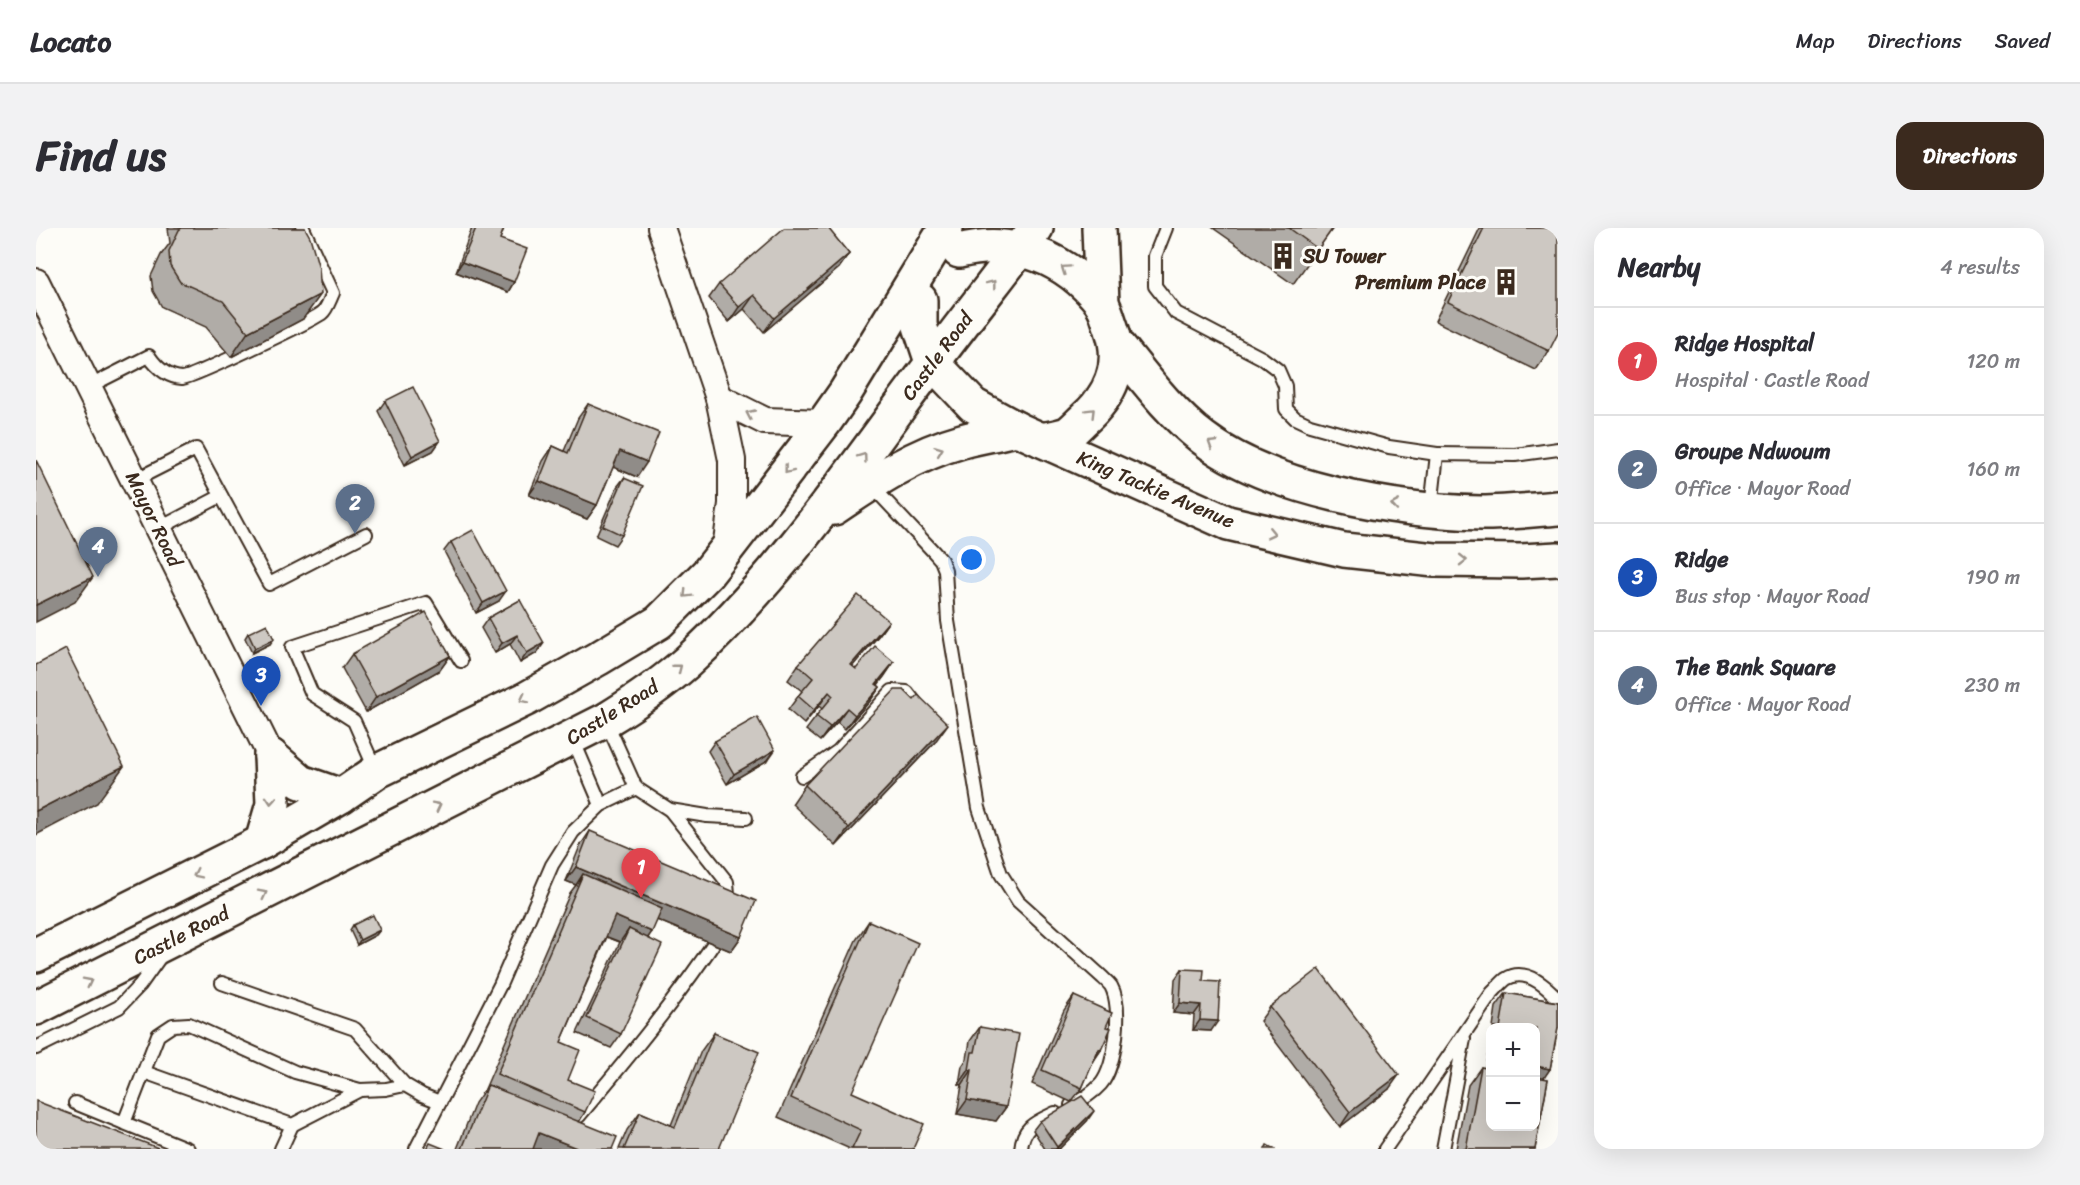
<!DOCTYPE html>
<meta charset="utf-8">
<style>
:root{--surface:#fff;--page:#f2f2f3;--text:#2b2b33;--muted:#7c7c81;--line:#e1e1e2;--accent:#3b2a1e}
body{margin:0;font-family:Sriracha,sans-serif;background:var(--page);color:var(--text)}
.controls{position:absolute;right:18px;bottom:18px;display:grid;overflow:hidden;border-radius:12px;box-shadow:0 6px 24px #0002}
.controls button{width:54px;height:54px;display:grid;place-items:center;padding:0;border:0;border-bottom:2px solid var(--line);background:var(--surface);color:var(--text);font:30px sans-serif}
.you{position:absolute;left:936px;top:332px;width:21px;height:21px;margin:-15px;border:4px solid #fff;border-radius:50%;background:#1a73e8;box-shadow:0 0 0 9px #1a73e833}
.badge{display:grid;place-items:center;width:39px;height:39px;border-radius:50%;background:var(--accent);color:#fff;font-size:20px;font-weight:700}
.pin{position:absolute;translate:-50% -50px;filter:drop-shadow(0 2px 3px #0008)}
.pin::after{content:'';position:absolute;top:32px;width:21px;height:18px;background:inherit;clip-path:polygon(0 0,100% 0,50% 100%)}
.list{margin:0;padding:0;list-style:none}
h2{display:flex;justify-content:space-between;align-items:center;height:78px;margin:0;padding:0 24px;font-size:26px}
h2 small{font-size:20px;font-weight:400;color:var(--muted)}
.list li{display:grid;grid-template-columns:39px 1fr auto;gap:18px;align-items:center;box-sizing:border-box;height:108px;padding:0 24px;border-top:2px solid var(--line)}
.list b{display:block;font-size:22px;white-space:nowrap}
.list p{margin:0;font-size:20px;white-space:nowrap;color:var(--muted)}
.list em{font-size:20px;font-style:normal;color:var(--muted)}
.map{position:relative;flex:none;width:1522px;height:921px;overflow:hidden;border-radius:18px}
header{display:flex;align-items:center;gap:36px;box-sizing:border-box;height:84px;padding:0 30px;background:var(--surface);border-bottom:2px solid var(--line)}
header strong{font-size:28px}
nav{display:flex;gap:33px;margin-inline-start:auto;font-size:21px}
.intro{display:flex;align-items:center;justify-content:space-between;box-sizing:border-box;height:144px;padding:0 36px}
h1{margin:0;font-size:42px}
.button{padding:15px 27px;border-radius:18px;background:var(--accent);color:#fff;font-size:21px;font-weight:700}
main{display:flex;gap:36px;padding:0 36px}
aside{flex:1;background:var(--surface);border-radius:18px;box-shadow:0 6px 24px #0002}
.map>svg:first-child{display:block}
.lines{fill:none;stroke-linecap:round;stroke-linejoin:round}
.service-casing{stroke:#3b2a1e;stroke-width:16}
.minor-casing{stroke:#3b2a1e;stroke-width:30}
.secondary-casing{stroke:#3b2a1e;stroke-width:38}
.service{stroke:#fdfcf7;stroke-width:12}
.minor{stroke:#fdfcf7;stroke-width:26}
.secondary{stroke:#fdfcf7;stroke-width:33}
.wall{fill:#b0aca7;stroke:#3b2a1e;stroke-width:1.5}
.shaded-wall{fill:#908c88;stroke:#3b2a1e;stroke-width:1.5}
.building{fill:#cdc8c2;stroke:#3b2a1e;stroke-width:1.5}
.oneway{stroke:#9c938a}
.labels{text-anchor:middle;stroke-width:6;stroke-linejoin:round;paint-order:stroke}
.poi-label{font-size:20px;font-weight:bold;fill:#3b2a1e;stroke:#fdfcf7;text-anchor:start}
.street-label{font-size:20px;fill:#3b2a1e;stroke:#fdfcf7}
</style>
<header>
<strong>Locato</strong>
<nav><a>Map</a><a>Directions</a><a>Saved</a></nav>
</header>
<div class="intro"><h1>Find us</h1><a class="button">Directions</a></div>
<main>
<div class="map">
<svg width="1522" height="921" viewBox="0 0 1522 921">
<rect width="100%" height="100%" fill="#fdfcf7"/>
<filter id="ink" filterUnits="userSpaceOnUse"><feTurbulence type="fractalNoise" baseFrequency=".0167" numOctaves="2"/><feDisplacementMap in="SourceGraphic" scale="12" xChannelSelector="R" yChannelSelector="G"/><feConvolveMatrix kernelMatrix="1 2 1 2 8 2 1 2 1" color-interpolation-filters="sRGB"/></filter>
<g filter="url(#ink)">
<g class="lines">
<defs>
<g id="service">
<path d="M1130,0L1119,28V58L1140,85L1226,130L1242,142L1249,158L1250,181L1259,190L1274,197L1353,219L1401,226"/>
<path d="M52,159L113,128C121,140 131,149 146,150C155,150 276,93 286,85C291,81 294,71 297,65L267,0"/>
<path d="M99,252L160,221L233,356L330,306"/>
<path d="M835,257L896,322L905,332L909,342L912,393L943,580L965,646L982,673L1065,748C1068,751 1072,754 1075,758C1087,779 1080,838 1065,856C1056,866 1046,872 1035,877"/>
<path d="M1395,280L1401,226L1479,227L1522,221"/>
<path d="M122,301L185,268"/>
<path d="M536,509L565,577"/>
<path d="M340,543L318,493L276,466L256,419L390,375L425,433"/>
<path d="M766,548L802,523L856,463L871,464L882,478"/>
<path d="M600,560L634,582L671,588L710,590"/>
<path d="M634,582L691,654L693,678"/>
<path d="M186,755L319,801L369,857"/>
<path d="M0,820L83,779L104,757L126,726"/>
<path d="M108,844L256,897L324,862"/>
<path d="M39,875L152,921"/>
<path d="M543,888C594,828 643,768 686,703"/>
<path d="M88,895L122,807L137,797L153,796L259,844L324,862L350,861L369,857L386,867L404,874"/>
<path d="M245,921L256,897"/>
<path d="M380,921L464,757L516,637L537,604L565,577L600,560L570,493"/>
<path d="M985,921C987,898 1000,894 1019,885"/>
<path d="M1349,921L1456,765C1460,761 1465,755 1470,751C1489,739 1510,758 1522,771"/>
<path d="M1407,921L1428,811"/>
</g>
<g id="minor">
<path d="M625,0L683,170L696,232V276L690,321"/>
<path d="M0,54L235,528"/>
<path d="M683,170L729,193L788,195"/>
</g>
<g id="secondary">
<path d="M1063,0L1066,76"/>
<path d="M923,23C978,9 1030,30 1065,74C1070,81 1072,91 1075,99C1089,137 1075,168 1046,193C1042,197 1037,202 1033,205C1025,209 1014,210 1006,212"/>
<path d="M884,72V98L896,134L937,177L981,201L1192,295L1308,322L1399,332L1485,333L1522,331"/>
<path d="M1081,116C1107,148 1134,185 1167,210C1235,262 1360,283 1445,285C1470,285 1496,282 1522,280"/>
<path d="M798,280C838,253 879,226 926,213C944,208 963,205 981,201"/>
<path d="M235,528L265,554L305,568"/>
<path d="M226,614L237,576L235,528"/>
<path d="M0,727L226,614L305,568L340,544L490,471L563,430L623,394L671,346L690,322L788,195L809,165L910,0"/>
<path d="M0,780L570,492C598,475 626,456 651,434C734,358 799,267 865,177C909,117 955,59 1000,0"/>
</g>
</defs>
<use href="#service" class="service-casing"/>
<use href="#minor" class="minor-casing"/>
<use href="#secondary" class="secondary-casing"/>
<use href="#service" class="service"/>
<use href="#minor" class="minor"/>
<use href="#secondary" class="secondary"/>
</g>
<g class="wall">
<path d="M132,0H269L267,91L195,129L170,99L126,79L117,63L115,48L125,27L134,15Z"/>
<path d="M436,0H468L464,11L478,54L472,64L420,44Z"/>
<path d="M1177,0H1297L1257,56Z"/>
<path d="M1444,0H1522L1513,123L1500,142L1399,93Z"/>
<path d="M794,3L813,26L803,40L728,104L708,81L693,94L673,70L683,56Z"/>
<path d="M349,173L404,213L397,223L369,237L342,183Z"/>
<path d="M552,176L601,249L577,239L561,277L551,291L493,267L507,233L517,218L528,223L542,190Z"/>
<path d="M588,250L586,307L579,317L560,308L581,259Z"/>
<path d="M415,314L463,373L440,385L408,323Z"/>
<path d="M484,372L501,425L484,435L474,416L459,425L445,400L452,390Z"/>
<path d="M853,393L843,407L816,438L820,441L858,434L842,457L844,459L834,473L809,501L801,494L784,513L770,502L786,481L783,478L768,496L752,482L766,463L752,452L762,437Z"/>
<path d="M212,405L234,416L216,425L209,410Z"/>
<path d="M316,426L414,428L404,442L330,484L306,440Z"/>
<path d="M878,472L899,514L800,618L756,576L769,557Z"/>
<path d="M679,513L732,532L691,556L672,523Z"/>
<path d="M554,603L705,709L695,723L621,692L612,710L585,806L575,820L541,805L584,714L571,709L525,814L532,852L549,884L543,894L576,921H421L439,875L449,861L534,665L540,657L530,653L544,618Z"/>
<path d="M833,693L816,864L877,921H812V920L742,889L820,712Z"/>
<path d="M317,697L344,702L340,707L321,717L314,702Z"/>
<path d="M1146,741L1167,753L1175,803L1157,802L1158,787L1137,785L1139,751Z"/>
<path d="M1470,765L1522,774V800L1514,841L1507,850L1512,851L1499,921H1420L1432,857L1445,839L1449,840L1455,811V898H1500V800H1457L1460,779Z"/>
<path d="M1038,768L1070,799L1065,822L1057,834L1046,860L1035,874L996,856L1028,782Z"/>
<path d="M1234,779L1353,861L1304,899L1224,793Z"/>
<path d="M944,799L970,879L960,893L921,886L926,857L923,856L926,838L931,831L934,813Z"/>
<path d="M678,805L683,921H583L591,902L604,884L635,897L665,823Z"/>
<path d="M1004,893H1051L1023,921H1009L997,902Z"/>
</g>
<g class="shaded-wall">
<path d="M813,26L803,40L728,104L738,90Z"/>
<path d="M426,34L478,54L472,64L420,44Z"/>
<path d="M285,66L267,91L195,129L212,104Z"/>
<path d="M718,67L708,81L693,94L703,79Z"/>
<path d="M404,213L397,223L369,237L376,228Z"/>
<path d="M584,223L611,234L601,249L573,237Z"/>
<path d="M503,253L561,277L551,291L493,267Z"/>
<path d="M57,349L39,374L0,394V377Z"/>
<path d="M470,363L463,373L440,385L447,375Z"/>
<path d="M853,393L843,407L805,452L815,437Z"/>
<path d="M481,407L474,416L459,425L466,415Z"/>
<path d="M238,411L234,416L216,425L219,420Z"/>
<path d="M508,415L501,425L484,435L491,425Z"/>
<path d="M414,428L404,442L330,484L340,469Z"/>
<path d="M858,434L848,449L830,470L840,456Z"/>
<path d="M844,459L834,473L809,501L819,487Z"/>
<path d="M793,464L783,478L768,496L778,482Z"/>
<path d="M811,480L801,494L784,513L794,499Z"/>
<path d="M912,496L899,514L800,618L813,600Z"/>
<path d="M739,522L732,532L691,556L698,546Z"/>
<path d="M88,538L61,575L0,607V583Z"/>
<path d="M540,639L705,709L695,723L542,659L547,646L540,657L530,653Z"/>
<path d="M579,688L616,704L603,722L593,701L584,714L566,707Z"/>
<path d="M344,702L340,707L321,717L324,712Z"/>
<path d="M1144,775L1165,777L1158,787L1137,785Z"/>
<path d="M1164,792L1182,793L1175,803L1157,802Z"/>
<path d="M1063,821L1065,822L1055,836Z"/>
<path d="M1500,838L1514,841L1504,856L1500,855Z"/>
<path d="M933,842H936L926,857L923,856Z"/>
<path d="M1363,847L1353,861L1304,899L1314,884Z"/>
<path d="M931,872L970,879L960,893L921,886Z"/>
<path d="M1058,883L1051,893L1023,921H1020Z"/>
<path d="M503,905L543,921H492Z"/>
</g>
<g class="building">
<path d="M146,0H269L274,9L283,40L285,66L212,104L187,73L144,54L134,38L133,23L143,2Z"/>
<path d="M440,0H468L464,11L491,21L478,54L426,34Z"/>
<path d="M748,0H792L813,26L738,90L718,67L703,79L683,56Z"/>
<path d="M1253,0H1297L1282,21Z"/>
<path d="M1448,0H1522V105L1513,123L1412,74Z"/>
<path d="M377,159L404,213L376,228L349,173Z"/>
<path d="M552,176L623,205L611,234L584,223L561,277L503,253L517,218L532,225Z"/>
<path d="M0,232L57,349L0,377Z"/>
<path d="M588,250L607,258L586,307L567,298Z"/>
<path d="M437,302L470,363L447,375L415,314Z"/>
<path d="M822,367L853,393L815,437L820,441L839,418L858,434L840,456L844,459L819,487L811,480L794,499L780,488L797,468L793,464L778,482L762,468L777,450L762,437Z"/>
<path d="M484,372L508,415L491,425L481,407L466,415L452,390Z"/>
<path d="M390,384L414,428L340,469L316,426Z"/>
<path d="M231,396L238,411L219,420L212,405Z"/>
<path d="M30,421L88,538L0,583V437Z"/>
<path d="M859,462H868L878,472L882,467L912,496L813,600L769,557Z"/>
<path d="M721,489L739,522L698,546L679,513Z"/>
<path d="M554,603L720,673L705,709L540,639Z"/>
<path d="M547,646L626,681L616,704L579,688L525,814L544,822L532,852L559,863L549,884L461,846Z"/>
<path d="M337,687L344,702L324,712L317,697Z"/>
<path d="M833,693L882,715L816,864L888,896L877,921H816L825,902L755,870Z"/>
<path d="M593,701L626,717L585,806L551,790Z"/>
<path d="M1146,741L1168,742L1167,753L1184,754L1182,793L1164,792L1165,777L1144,775Z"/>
<path d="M1283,741L1363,847L1314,884L1234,779Z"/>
<path d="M1470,765L1522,774V800L1514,841L1500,838V800H1464Z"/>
<path d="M1038,768L1076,785L1070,799L1075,800L1065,822L1063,821L1046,860L1006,842Z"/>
<path d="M944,799L983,806L970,879L931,872L936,842H933L936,824H939Z"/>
<path d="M678,805L723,824L683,921H588L604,884L639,899Z"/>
<path d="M1445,839L1455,841V898H1500V849L1512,851L1499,921H1430Z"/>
<path d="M452,857L581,909L576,921H543L503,905L497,921H426Z"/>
<path d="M1046,868L1058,883L1021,919L1004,893Z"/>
<path d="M0,873L125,921H0Z"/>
<path d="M394,915L409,921H391Z"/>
<path d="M1231,917L1238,921H1229Z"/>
</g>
<defs><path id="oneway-chevron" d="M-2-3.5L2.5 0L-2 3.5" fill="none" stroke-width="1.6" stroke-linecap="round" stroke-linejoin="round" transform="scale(1.5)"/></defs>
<g class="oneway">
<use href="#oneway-chevron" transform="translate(1029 41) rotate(-145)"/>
<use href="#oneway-chevron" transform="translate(956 56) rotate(-52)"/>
<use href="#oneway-chevron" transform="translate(1055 184) rotate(-45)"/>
<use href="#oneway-chevron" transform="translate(714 186) rotate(-155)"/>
<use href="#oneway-chevron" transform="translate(1176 216) rotate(-148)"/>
<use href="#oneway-chevron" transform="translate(903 222) rotate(-21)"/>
<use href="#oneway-chevron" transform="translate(827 229) rotate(-54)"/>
<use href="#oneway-chevron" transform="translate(752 242) rotate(128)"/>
<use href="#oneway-chevron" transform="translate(1359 277) rotate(-170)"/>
<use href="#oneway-chevron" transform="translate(1235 305) rotate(13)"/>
<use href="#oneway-chevron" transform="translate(1427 332) rotate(1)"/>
<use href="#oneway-chevron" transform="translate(651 366) rotate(135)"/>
<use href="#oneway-chevron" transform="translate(642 440) rotate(-38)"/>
<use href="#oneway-chevron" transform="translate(488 471) rotate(153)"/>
<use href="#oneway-chevron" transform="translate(235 572) rotate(94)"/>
<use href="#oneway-chevron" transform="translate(401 578) rotate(-27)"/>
<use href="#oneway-chevron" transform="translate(161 646) rotate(154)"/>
<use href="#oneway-chevron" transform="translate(227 666) rotate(-27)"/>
<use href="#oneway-chevron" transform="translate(52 754) rotate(-27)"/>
</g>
</g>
<defs>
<symbol id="building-bare" viewBox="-9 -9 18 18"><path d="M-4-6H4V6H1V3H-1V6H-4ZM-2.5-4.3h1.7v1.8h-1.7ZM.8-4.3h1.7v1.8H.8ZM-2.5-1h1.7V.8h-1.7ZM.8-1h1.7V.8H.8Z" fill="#3b2a1e" stroke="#fdfcf7" stroke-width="2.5" paint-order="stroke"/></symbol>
</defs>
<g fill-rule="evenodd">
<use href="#building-bare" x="1228" y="9" width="38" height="38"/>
<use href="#building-bare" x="1451" y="35" width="38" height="38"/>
</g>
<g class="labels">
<g class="poi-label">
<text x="1267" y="35">SU Tower</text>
<text x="1450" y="61" text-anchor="end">Premium Place</text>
</g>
<g class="street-label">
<text transform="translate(901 128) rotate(-53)" y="7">Castle Road</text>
<text transform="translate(1120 261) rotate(23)" y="7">King Tackie Avenue</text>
<text transform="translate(118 291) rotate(64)" y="7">Mayor Road</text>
<text transform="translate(576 484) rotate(-32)" y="7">Castle Road</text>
<text transform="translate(145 707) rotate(-27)" y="7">Castle Road</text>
</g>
</g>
</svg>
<div class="controls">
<button>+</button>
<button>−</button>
</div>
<div class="you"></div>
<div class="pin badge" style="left:605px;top:670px;background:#e0444e">1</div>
<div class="pin badge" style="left:319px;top:306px;background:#5c6f8a">2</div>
<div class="pin badge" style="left:225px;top:478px;background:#1a4fb4">3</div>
<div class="pin badge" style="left:62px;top:349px;background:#5c6f8a">4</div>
</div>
<aside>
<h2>Nearby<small>4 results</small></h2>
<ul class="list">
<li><span class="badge" style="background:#e0444e">1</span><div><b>Ridge Hospital</b><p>Hospital · Castle Road</p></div><em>120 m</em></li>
<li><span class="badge" style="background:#5c6f8a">2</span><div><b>Groupe Ndwoum</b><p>Office · Mayor Road</p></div><em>160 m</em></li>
<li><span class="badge" style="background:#1a4fb4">3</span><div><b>Ridge</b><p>Bus stop · Mayor Road</p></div><em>190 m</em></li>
<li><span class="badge" style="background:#5c6f8a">4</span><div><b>The Bank Square</b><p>Office · Mayor Road</p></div><em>230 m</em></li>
</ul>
</aside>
</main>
